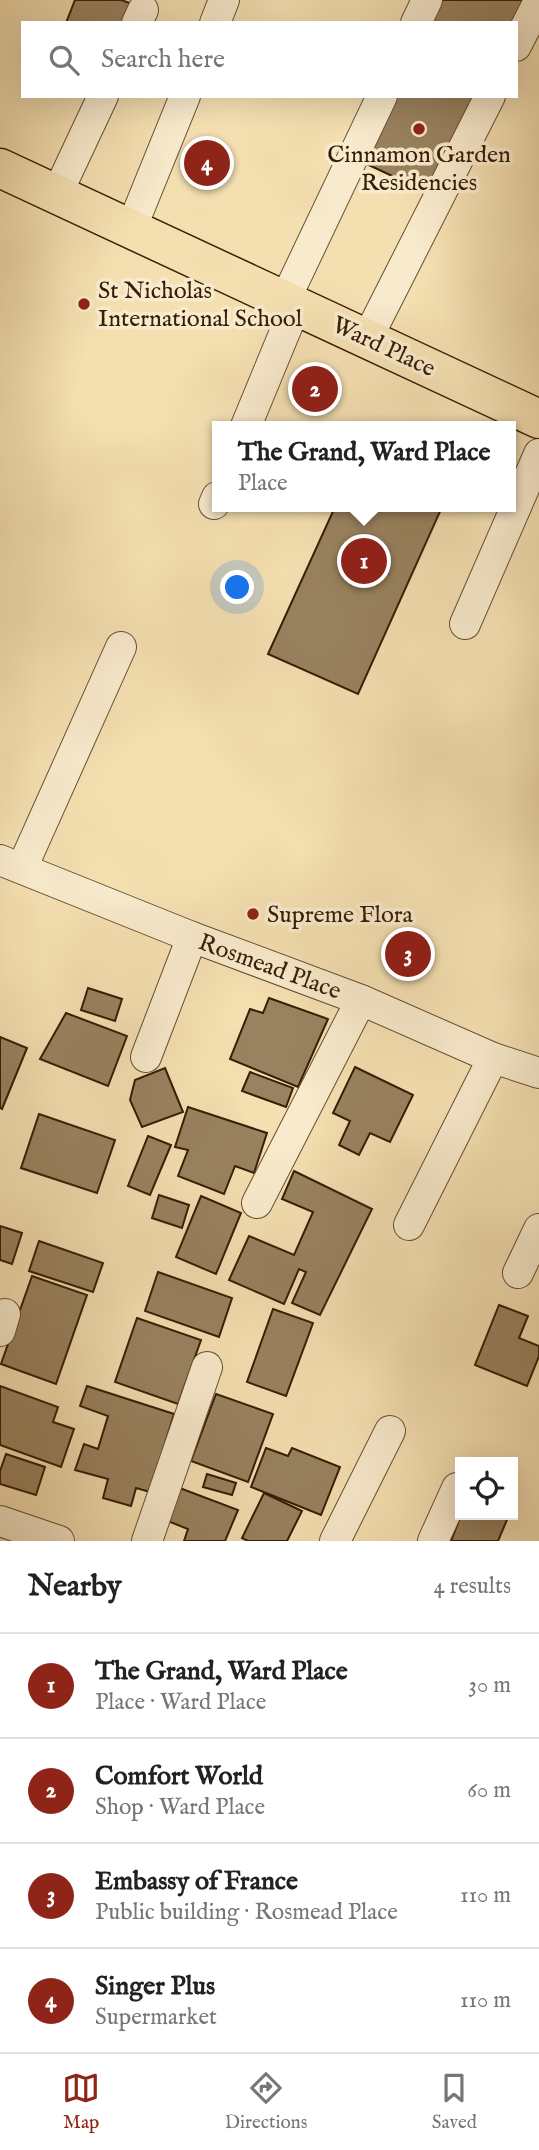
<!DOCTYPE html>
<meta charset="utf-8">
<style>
:root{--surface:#fff;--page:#f2f2f2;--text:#222;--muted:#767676;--line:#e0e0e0;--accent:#8f2418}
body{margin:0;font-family:"IM FELL English",serif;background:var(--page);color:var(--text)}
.controls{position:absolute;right:21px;bottom:21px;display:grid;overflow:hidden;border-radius:0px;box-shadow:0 7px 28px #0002}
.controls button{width:63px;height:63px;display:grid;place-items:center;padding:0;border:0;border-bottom:2px solid var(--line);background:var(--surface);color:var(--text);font:35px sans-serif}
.you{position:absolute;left:238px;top:588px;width:24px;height:24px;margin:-18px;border:5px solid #fff;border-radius:50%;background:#1a73e8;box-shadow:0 0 0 10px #1a73e833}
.badge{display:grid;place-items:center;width:46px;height:46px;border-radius:50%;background:var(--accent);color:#fff;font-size:23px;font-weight:700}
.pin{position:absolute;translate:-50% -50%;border:4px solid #fff;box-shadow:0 2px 7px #0006}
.popup{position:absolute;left:212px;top:421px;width:304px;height:91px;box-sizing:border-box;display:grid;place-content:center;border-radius:0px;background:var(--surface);filter:drop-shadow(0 2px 5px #0005);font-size:23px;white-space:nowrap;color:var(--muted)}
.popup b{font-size:26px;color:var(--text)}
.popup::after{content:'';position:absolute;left:50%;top:100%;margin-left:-14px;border:14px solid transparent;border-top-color:var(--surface)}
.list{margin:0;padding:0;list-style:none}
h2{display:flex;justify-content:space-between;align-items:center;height:91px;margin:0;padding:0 28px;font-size:30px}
h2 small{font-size:23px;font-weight:400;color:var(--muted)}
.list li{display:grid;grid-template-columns:46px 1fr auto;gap:21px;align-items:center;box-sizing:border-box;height:105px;padding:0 28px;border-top:2px solid var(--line)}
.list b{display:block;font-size:26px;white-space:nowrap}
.list p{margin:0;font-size:23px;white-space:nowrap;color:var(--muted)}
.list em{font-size:23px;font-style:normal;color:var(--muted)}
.icon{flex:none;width:38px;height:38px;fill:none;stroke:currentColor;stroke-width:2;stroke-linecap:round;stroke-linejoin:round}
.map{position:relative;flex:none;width:539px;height:1541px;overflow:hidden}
.search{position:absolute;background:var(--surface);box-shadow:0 7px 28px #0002;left:21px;right:21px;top:21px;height:77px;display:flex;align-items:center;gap:18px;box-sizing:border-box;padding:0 24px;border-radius:0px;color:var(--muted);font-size:26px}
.sheet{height:511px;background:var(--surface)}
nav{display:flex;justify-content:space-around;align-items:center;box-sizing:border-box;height:98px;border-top:2px solid var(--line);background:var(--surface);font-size:19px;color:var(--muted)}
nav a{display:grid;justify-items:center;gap:4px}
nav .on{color:var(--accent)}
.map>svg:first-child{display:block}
.building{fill:#99825f;stroke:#371d06;stroke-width:2}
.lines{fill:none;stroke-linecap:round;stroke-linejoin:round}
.minor-casing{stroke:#664e31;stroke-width:32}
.major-casing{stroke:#371d06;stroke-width:41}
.minor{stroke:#f8eacc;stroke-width:30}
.major{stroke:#f4dfb1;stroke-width:38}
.poi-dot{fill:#8f2418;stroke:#f8eacc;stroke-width:2.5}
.labels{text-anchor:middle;stroke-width:7;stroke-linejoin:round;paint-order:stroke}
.poi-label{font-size:24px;fill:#371d06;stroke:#f8eacc;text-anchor:start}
.street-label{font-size:24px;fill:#371d06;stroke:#f8eacc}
</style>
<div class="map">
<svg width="539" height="1541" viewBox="0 0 539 1541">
<rect width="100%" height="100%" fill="#f4dfb1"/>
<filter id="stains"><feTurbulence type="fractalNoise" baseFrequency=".00286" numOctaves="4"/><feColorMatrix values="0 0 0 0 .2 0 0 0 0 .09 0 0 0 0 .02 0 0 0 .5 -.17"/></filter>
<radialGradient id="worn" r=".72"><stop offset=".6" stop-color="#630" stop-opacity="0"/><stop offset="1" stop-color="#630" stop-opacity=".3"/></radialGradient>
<g class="building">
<path d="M75,0H121L136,5L129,23H66Z"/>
<path d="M435,0H524L513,23H425Z"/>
<path d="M390,96H479L433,195L360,161Z"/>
<path d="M335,507H442L358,694L268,654Z"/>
<path d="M88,988L122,999L115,1021L81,1010Z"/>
<path d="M269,998L328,1019L298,1087L230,1059L250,1009L263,1013Z"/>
<path d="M66,1013L127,1036L108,1086L40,1059Z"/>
<path d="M0,1037L27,1048L2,1109L0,1108Z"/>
<path d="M355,1067L413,1095L390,1142L370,1133L359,1155L339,1145L350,1121L333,1113Z"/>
<path d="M165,1068L183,1112L142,1127L130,1100L135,1080Z"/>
<path d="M250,1072L293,1088L286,1107L242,1091Z"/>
<path d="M188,1107L267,1133L254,1173L235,1166L224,1194L178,1176L188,1150L175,1147Z"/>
<path d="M39,1114L115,1140L97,1193L21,1168Z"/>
<path d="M148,1136L171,1145L150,1195L128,1186Z"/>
<path d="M294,1171L372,1209L320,1315L292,1303L306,1272L299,1269L284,1304L229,1280L249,1236L294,1255L313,1212L282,1199Z"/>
<path d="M159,1195L189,1205L182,1228L152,1218Z"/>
<path d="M201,1196L241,1213L216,1274L176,1257Z"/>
<path d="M0,1226L22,1233L12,1264L0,1260Z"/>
<path d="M39,1241L103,1263L93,1292L29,1271Z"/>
<path d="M158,1272L232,1298L219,1337L145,1311Z"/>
<path d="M32,1276L87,1295L56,1384L1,1364Z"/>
<path d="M499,1305L528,1316L519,1338L539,1346V1356L527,1386L475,1365Z"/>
<path d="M273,1309L313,1323L286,1396L247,1382Z"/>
<path d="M137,1318L201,1340L178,1404L115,1382Z"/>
<path d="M0,1386L58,1407L53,1422L74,1429L61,1467L0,1445Z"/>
<path d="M87,1386L174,1414L150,1492L136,1488L131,1506L103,1498L108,1479L75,1470L84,1444L98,1449L108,1416L80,1406Z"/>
<path d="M216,1394L273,1414L248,1482L191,1461Z"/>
<path d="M266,1448L288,1456L292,1448L340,1467L321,1515L251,1487Z"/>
<path d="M6,1454L45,1467L36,1495L0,1484V1471Z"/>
<path d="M207,1474L236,1483L232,1495L203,1487Z"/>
<path d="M177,1487L238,1510L225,1541H184L188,1529L165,1520Z"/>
<path d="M264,1493L302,1511L287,1541H248L242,1538Z"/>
<path d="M461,1515H509L498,1541H451Z"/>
</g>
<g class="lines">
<defs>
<g id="minor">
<path d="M137,23L143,10"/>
<path d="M215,23L224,0"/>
<path d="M416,23L427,0"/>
<path d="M516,46L539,1"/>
<path d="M57,194L103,96"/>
<path d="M131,229L185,96"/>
<path d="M285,300L382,96"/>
<path d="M367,339L490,96"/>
<path d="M246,426L296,305"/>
<path d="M214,504L217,497"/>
<path d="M465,624L539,454"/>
<path d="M0,860L192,937L361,1000L493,1058L539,1073"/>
<path d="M22,868L121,647"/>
<path d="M146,1057L192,937"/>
<path d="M257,1203L361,1000"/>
<path d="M409,1225L493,1058"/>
<path d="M518,1273L539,1229"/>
<path d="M0,1331L5,1314"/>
<path d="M0,1521L59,1541"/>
<path d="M147,1541L207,1367"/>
<path d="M335,1541L390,1431"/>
<path d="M433,1541L457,1488"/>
</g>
<path id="major" d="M0,168L539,419"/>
</defs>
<use href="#minor" class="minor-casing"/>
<use href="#major" class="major-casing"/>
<use href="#minor" class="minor"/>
<use href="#major" class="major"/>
</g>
<g class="poi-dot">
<circle cx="419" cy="129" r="7"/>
<circle cx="84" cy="304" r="7"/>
<circle cx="253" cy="914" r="7"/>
</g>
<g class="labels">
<g class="poi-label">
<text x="419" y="162" text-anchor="middle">Cinnamon Garden<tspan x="419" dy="28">Residencies</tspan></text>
<text x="98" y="298">St Nicholas<tspan x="98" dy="28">International School</tspan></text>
<text x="267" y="922">Supreme Flora</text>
</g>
<g class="street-label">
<text transform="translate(384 346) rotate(25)" y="8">Ward Place</text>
<text transform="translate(270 966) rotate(20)" y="8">Rosmead Place</text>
</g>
</g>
<rect width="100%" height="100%" filter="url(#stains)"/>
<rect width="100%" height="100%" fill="url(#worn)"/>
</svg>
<div class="controls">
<button><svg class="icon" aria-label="locate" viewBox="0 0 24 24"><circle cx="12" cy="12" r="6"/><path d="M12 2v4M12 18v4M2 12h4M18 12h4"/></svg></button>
</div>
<div class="you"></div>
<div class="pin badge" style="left:364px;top:561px">1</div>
<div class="popup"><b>The Grand, Ward Place</b>Place</div>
<div class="pin badge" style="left:315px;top:389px">2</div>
<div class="pin badge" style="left:408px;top:954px">3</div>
<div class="pin badge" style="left:207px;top:163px">4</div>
<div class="search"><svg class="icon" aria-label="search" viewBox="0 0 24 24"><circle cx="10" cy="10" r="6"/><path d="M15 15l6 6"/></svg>Search here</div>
</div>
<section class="sheet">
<h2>Nearby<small>4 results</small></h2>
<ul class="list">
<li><span class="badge">1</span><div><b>The Grand, Ward Place</b><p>Place · Ward Place</p></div><em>30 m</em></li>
<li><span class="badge">2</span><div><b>Comfort World</b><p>Shop · Ward Place</p></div><em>60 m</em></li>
<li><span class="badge">3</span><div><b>Embassy of France</b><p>Public building · Rosmead Place</p></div><em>110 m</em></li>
<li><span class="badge">4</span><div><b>Singer Plus</b><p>Supermarket</p></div><em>110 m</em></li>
</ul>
</section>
<nav>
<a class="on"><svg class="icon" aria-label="map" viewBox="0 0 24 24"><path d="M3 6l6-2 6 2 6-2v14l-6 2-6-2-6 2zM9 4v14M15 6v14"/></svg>Map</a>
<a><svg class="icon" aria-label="directions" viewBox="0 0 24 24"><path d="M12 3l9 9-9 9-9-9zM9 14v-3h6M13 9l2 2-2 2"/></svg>Directions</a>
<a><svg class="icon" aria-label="saved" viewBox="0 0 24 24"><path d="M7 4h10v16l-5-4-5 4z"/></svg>Saved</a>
</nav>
